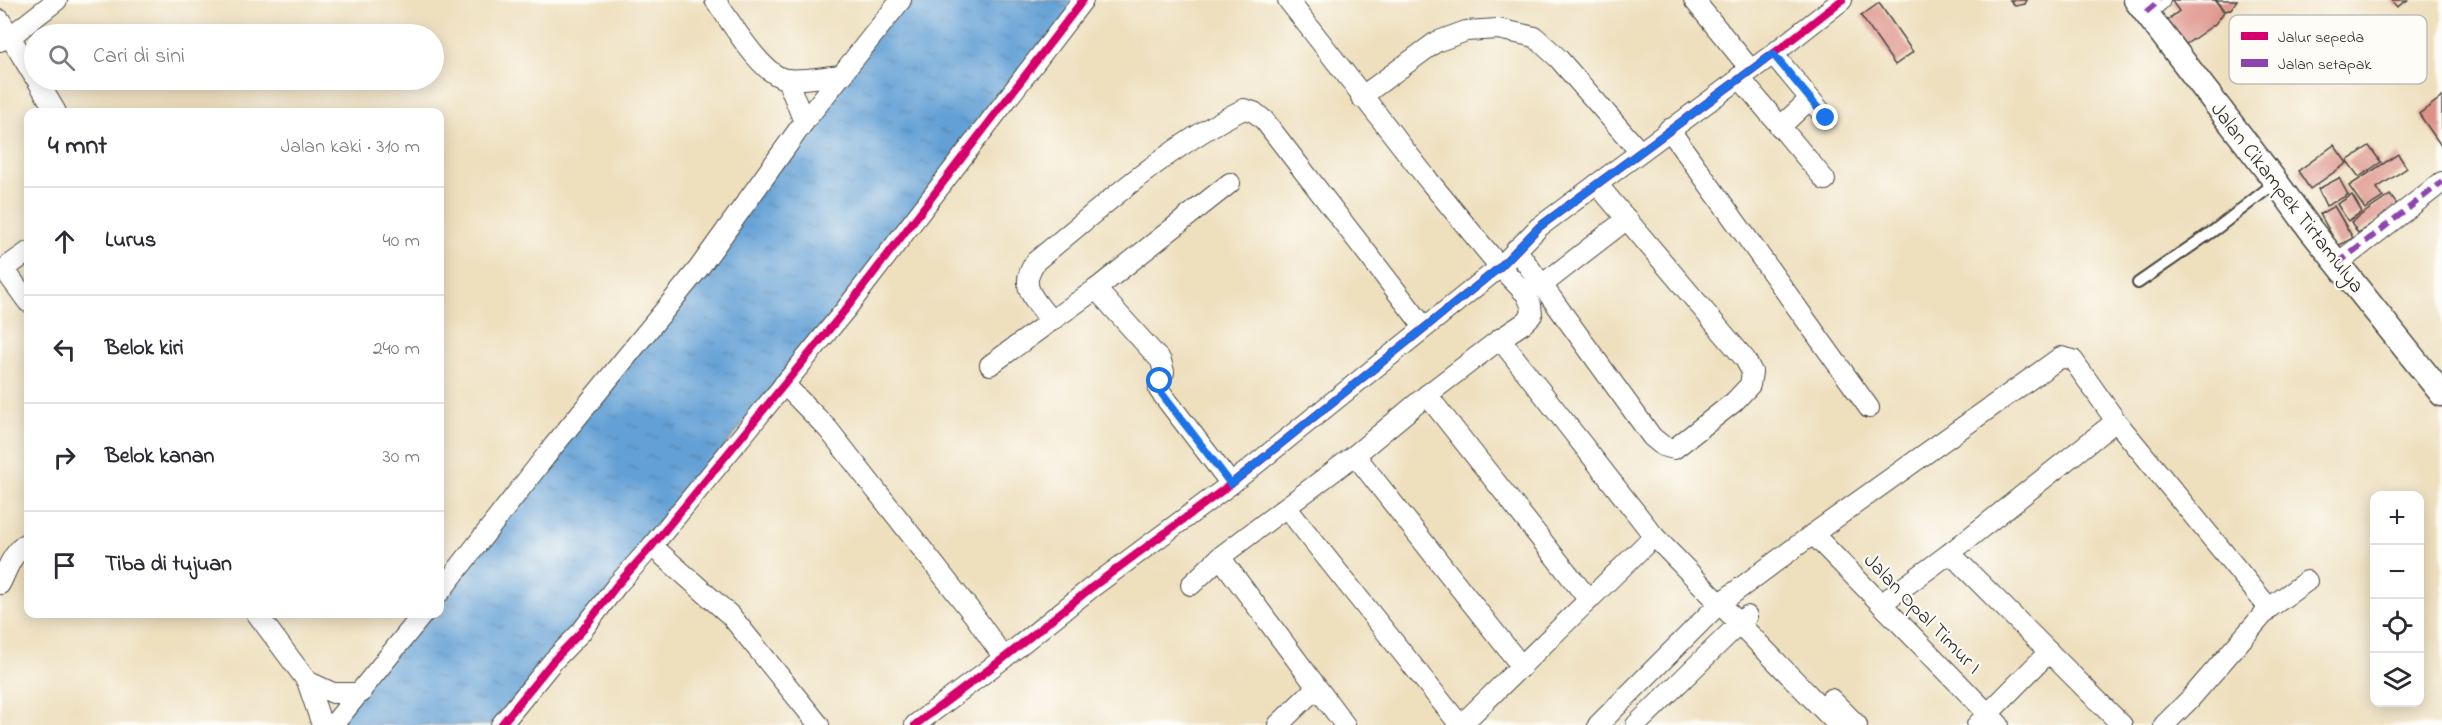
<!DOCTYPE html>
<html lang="id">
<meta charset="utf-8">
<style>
:root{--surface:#fff;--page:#f2f2f3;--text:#2b2b33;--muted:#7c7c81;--line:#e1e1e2}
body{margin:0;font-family:"Indie Flower",sans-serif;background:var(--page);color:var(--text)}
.controls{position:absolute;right:18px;bottom:18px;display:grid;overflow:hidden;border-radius:12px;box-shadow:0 3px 15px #0003}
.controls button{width:54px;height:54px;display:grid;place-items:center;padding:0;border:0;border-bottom:2px solid var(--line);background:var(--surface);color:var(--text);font:30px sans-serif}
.stop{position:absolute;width:18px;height:18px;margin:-14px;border:4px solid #1a73e8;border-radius:50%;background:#fff}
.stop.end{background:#1a73e8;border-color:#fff;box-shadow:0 2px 6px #0008}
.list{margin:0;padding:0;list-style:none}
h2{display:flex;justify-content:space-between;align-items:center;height:78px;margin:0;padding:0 24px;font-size:26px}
h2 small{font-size:20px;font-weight:400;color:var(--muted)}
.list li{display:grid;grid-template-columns:39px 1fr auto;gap:18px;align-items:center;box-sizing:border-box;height:108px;padding:0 24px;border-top:2px solid var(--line)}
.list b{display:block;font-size:22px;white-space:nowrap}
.list em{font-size:20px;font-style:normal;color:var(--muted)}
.icon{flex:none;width:33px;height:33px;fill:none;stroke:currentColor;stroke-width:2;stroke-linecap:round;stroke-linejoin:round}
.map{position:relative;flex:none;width:2442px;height:725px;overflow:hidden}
.search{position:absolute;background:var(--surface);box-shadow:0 3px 15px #0003;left:24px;top:24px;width:420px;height:66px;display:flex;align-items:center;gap:15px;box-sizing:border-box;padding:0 21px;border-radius:33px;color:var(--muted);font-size:22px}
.panel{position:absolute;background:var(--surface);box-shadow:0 3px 15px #0003;left:24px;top:108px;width:420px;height:510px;border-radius:12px}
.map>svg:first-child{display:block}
.water{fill:url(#water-ripples);stroke:#486680;stroke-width:1.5}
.building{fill:#dd9187}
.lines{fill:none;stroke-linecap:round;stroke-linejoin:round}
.service-casing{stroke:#484641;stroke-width:14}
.minor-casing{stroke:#484641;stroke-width:22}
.tertiary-casing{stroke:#484641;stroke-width:27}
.service{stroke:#fff;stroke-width:10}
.minor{stroke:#fff;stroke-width:20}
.tertiary{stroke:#fff;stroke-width:24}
.quiet{stroke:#8e44ad;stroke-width:6;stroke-dasharray:12 6;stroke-linecap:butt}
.cycleway-casing{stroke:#fdfcf7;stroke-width:11}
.cycleway{stroke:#d6006c;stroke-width:8}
.route{stroke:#1a73e8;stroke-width:8}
.labels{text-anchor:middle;stroke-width:4.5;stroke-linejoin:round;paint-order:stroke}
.street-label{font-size:21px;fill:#2b2b2b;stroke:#fdfcf7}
.key{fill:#fdfcf7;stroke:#bebdba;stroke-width:1.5}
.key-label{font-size:16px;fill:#2b2b2b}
</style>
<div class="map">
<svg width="2442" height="725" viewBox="0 0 2442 725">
<defs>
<pattern id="water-ripples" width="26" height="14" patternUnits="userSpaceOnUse" patternTransform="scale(1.5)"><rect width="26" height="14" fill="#64a0d5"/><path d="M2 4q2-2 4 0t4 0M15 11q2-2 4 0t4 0" fill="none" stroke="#5383ad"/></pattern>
</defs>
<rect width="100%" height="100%" fill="#fdfcf7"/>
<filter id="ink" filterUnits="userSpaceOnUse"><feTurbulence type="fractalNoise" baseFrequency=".0167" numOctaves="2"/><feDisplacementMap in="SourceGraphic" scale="12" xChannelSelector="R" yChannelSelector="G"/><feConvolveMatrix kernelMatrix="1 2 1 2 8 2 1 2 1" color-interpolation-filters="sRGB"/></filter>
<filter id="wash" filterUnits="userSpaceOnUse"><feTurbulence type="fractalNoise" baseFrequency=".008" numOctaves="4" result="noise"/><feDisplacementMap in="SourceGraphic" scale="24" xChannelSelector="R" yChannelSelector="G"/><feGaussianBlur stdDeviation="1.35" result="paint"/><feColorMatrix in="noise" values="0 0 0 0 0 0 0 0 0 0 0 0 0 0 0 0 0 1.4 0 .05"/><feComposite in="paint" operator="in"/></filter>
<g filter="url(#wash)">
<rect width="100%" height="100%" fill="#eedfbd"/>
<path class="water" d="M899,0H1083L501,725H333L423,614H440V592Z"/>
<g id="blocks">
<g class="building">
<path d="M2010,0H2027L2025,4L2015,6Z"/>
<path d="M2171,0H2215L2224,12L2215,24L2182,47L2164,23L2179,11Z"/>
<path d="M2216,0H2237L2231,9L2226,11Z"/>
<path d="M2391,0H2408L2397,7Z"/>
<path d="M1879,3L1913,52L1895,65L1861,16Z"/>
<path d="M2442,97V147L2419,114Z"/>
<path d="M2334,145L2347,163L2310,189L2298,171Z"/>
<path d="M2369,146L2381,162L2359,177L2347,161Z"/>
<path d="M2398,154L2407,168L2377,188L2383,197L2365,209L2349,186Z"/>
<path d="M2339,178L2348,195L2326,206L2318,189Z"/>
<path d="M2352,195L2362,212L2348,221L2337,204Z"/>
<path d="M2390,195L2398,206L2358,233L2351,222Z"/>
<path d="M2334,206L2353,238L2338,246L2320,214Z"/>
</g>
</g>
</g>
<g filter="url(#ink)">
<use href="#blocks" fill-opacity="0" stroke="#484641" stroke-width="1.5"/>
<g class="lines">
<defs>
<path id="service" d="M2138,283L2216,229L2276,182"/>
<g id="minor">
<path d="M715,0C730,20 761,75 786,79C804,81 825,76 843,75"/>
<path d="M1694,0L1751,70"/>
<path d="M2146,12L2160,0"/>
<path d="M0,20L34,76"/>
<path d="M0,41L11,36L57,0"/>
<path d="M1773,54L1826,118"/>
<path d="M1739,77L1825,180"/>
<path d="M787,79L804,122"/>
<path d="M37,80L56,112"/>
<path d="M1361,97L1436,42L1466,31L1498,29L1535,37L1558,58L1640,152"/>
<path d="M1780,127L1809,100"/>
<path d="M1669,129L1869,408"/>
<path d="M1516,249L1652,437L1663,446L1674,449L1734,402L1750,385L1752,372L1745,359L1597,184"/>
<path d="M28,252L4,269L28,302"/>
<path d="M2337,264L2442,182"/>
<path d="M1542,285L1627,219"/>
<path d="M1096,289L1230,183"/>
<path d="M1500,339L1654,536L1838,725"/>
<path d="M990,365L1051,321"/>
<path d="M784,384L828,429L973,614L1004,658"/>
<path d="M1427,395L1589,600"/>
<path d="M1355,455L1522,667"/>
<path d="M1231,484L1159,390V381L1164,372L1161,361L1096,289L1051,321C1035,299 1017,287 1036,261C1102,207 1167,147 1244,109L1254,112L1264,120L1424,327"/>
<path d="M1286,507L1460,725"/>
<path d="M1813,534L1999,725"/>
<path d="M652,546L731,616L819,725"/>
<path d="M1950,553L2122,725"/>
<path d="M1220,557L1345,725"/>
<path d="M0,584C8,568 12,553 28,542"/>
<path d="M1191,585L1220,557L1355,455L1427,395L1500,339L1524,323L1532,315L1531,305L1526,294L1500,267L1429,181L1288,0"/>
<path d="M440,592L552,448L699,268L804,122L901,0"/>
<path d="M1881,604L1950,553L2116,421"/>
<path d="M257,614L307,681L322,725"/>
<path d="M307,681L333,693H361"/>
<path d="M1831,699L1857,725"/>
<path d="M333,725L423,614"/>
<path d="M501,725L553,661L581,632L617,585L652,546L846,309L1083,0"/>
<path d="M915,725L1004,658L1091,588L1231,484L1500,267L1539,227L1773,54L1842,0"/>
<path d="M1278,725L1316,688"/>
<path d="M1461,725L1654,536"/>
<path d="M1598,725L1720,603L1813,534L2061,357L2073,360L2116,421L2269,608"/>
<path d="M1636,725L1747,616"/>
<path d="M1977,725L2049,652"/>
<path d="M2164,725L2190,699L2269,608L2307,581"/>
</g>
<path id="tertiary" d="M2136,0L2276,182L2310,229L2442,394"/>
</defs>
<use href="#service" class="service-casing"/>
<use href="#minor" class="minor-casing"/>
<use href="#tertiary" class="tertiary-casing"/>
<use href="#service" class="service"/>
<use href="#minor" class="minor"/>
<use href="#tertiary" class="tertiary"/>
<g class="quiet">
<path d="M2146,12L2160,0"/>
<path d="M2337,264L2442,182"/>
</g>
<defs>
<g id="cycleway">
<path d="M501,725L553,661L581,632L617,585L652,546L846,309L1083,0"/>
<path d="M915,725L1004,658L1091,588L1231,484L1500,267L1539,227L1773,54L1842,0"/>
</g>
</defs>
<use href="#cycleway" class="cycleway-casing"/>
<use href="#cycleway" class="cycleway"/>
</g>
</g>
<g class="lines" filter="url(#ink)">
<path class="route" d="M1160,381L1159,390L1231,484L1500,267L1539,227L1773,54L1826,118"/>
</g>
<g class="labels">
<g class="street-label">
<text transform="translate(2288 197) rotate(52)" y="7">Jalan Cikampek Tirtamulya</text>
<text transform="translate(1923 613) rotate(46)" y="7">Jalan Opal Timur I</text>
</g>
</g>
<rect x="2229" y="15" width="198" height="69" rx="9" class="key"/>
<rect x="2241" y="32" width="27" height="8" fill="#d6006c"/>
<rect x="2241" y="59" width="27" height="8" fill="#8e44ad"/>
<g class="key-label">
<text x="2278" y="42">Jalur sepeda</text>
<text x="2278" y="69">Jalan setapak</text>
</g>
</svg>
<div class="controls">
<button>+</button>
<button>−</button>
<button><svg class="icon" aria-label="locate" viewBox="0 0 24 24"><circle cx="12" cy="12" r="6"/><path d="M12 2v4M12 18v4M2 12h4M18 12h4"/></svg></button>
<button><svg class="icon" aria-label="layers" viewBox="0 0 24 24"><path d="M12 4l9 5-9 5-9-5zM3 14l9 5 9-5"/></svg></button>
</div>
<div class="stop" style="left:1160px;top:381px"></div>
<div class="stop end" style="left:1826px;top:118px"></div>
<div class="search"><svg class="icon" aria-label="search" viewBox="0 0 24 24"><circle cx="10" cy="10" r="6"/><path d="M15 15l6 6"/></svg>Cari di sini</div>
<section class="panel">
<h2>4 mnt<small>Jalan kaki · 310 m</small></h2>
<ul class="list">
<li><svg class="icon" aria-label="ahead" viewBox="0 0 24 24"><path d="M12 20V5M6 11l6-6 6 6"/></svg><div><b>Lurus</b></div><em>40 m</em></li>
<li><svg class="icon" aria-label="left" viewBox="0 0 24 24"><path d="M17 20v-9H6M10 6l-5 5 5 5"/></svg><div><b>Belok kiri</b></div><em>240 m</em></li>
<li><svg class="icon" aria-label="right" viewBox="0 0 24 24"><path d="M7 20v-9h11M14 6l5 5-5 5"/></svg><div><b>Belok kanan</b></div><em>30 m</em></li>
<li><svg class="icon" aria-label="arrive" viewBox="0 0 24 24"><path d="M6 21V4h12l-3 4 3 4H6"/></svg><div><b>Tiba di tujuan</b></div></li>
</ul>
</section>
</div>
